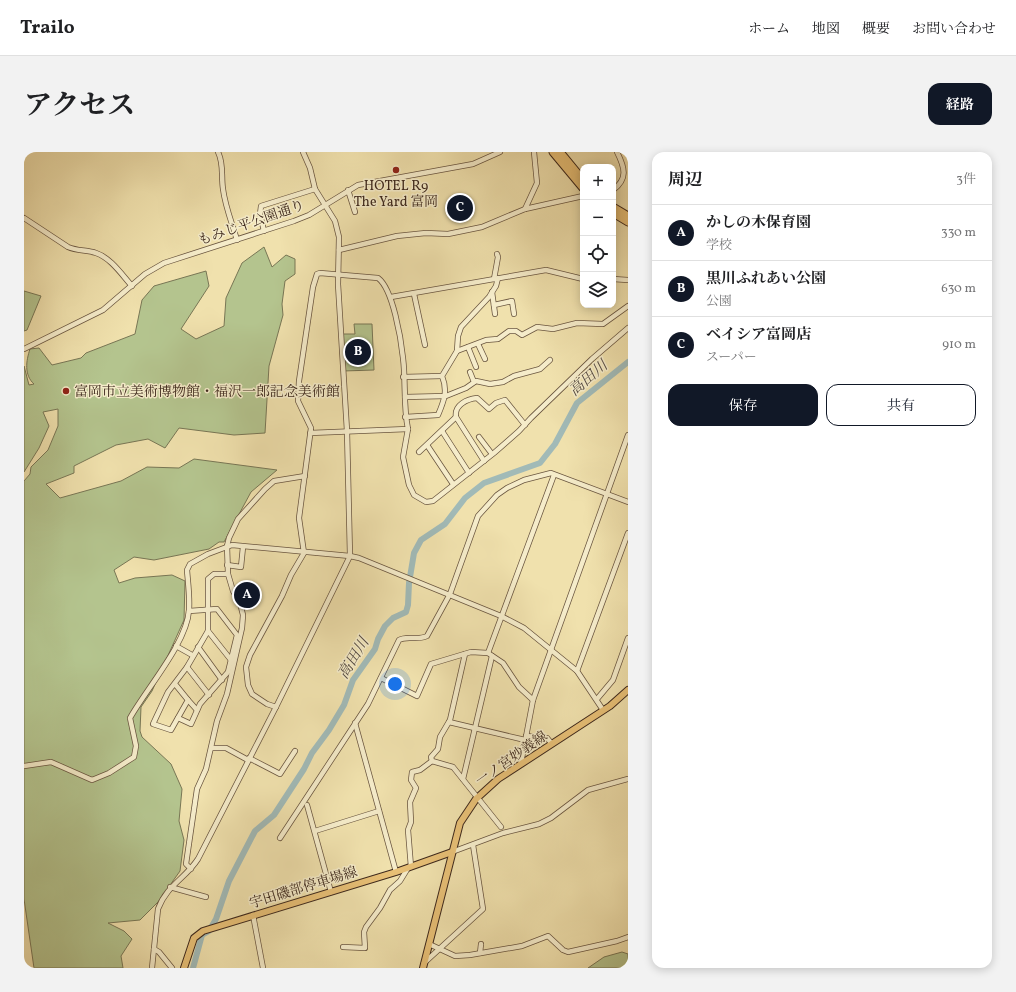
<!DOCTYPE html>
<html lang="ja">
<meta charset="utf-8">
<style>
:root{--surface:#fff;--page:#f2f2f2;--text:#202124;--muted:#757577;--line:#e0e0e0;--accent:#111827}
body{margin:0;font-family:Vollkorn,"Noto Serif JP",serif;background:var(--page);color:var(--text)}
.controls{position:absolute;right:12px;top:12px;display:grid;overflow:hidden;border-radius:8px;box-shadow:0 2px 10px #0003}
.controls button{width:36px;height:36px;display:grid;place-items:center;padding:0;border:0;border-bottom:1px solid var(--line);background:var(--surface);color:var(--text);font:20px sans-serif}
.you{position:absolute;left:371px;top:532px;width:14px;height:14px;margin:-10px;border:3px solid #fff;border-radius:50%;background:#1a73e8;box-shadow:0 0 0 6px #1a73e833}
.badge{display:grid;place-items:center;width:26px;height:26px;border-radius:50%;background:var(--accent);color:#fff;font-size:13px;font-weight:700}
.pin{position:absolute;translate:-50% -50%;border:2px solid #fff;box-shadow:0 1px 4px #0006}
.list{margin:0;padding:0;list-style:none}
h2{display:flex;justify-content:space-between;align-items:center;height:52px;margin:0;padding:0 16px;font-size:17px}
h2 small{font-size:13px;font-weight:400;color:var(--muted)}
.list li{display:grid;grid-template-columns:26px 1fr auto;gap:12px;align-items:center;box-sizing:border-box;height:56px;padding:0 16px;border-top:1px solid var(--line)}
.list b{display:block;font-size:15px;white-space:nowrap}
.list p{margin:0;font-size:13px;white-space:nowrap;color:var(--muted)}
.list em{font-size:13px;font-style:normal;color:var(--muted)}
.actions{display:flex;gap:8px;padding:12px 16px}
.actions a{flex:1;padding:9px 0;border:1px solid var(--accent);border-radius:12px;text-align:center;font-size:14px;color:var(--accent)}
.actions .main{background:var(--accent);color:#fff}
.icon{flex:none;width:22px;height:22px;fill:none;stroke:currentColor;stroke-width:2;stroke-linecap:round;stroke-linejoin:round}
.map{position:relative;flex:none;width:604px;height:816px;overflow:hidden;border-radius:12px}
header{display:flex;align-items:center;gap:24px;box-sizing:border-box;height:56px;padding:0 20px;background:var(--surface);border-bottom:1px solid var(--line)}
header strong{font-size:19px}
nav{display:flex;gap:22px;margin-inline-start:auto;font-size:14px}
.intro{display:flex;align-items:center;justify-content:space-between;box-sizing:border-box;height:96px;padding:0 24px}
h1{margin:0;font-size:28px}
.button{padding:10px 18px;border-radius:12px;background:var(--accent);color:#fff;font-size:14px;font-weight:700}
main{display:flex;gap:24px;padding:0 24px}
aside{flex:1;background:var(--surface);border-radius:12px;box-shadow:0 2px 10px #0003}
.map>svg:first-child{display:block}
.green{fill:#b4c48e;stroke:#787655}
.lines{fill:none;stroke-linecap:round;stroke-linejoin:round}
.river{stroke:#a1bab7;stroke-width:6}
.minor-casing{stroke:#6a5640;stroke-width:6}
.major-casing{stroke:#3d281c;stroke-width:8}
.highway-casing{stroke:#3d281c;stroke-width:9}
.minor{stroke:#f5ecca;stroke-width:4.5}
.major{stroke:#e8c076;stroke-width:6}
.highway{stroke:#e8c076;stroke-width:7}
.poi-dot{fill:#8f2418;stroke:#f5ecca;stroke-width:1.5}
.labels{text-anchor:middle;stroke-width:3;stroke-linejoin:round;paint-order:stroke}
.poi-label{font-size:14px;fill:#3d281c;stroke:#f5ecca}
.street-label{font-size:14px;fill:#3d281c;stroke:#f5ecca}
.water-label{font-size:15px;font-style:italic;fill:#564c43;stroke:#f5ecca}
</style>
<header>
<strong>Trailo</strong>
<nav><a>ホーム</a><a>地図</a><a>概要</a><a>お問い合わせ</a></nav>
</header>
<div class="intro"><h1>アクセス</h1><a class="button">経路</a></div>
<main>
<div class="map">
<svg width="604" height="816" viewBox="0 0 604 816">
<rect width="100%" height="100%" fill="#f0e1ad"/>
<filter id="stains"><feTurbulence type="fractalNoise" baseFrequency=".005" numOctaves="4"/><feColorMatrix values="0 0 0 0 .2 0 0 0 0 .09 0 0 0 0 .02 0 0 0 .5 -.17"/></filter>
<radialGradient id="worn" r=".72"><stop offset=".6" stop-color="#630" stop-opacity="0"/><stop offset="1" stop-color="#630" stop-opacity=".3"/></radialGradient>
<g class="green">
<path d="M240,95L248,115L262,103L271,107V122L261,129L258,152L259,163L245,214L241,281L210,283L155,276L141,296L124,287L92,293L50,314V321L22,332L36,346L97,329L123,315L155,316L170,307L253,318L227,340L200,390H195L185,397L130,408L110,405L90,418L95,431L111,426L148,423L161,429L160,468L128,539L117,555L116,579L118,585L147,612L158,637L155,669L160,688L156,719L134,750L116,768L84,771L100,779L108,787L97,804L99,816H10L0,747V329L6,322L7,315L24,298L34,274V257L19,260L25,274L15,296L0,320V214L5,233L10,232C0,223 2,209 6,197L15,196L28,213L57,206L62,201L111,182L118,148L130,134L182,119L185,134L157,177L172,187L200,174L202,146L218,111Z"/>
<path d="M0,139L17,144L3,178L0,179Z"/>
<path d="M330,172H348L350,218L319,219L318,182H331Z"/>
<path d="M598,800L604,802V816H564L580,805Z"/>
</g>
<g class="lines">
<path class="river" d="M169,816L178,783L185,779L192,767L205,729L231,679L250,663L280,617L288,601L305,578L320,553L329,528L351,497L354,487L361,474L369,466L382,460L384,453L385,431L390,401L397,388L421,372L441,346L460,331L516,311L531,292L553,251L604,210"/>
<defs>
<g id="minor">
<path d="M194,0C200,12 197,24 199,37C201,54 208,71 213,88"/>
<path d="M324,38L331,60"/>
<path d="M589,38C604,27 601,16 593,0"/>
<path d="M501,57L513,31L510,0"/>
<path d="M0,66L44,95C53,99 63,98 72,101C87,106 98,123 108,134"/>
<path d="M240,79L236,62L237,54L291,37"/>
<path d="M315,98L373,84L402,81L424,82L458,75L501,57L559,44"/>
<path d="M470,127L474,105L473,102"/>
<path d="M589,127L604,128"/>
<path d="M468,140L471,162"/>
<path d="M390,142L401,193"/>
<path d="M367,145L522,118L559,127"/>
<path d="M470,153L488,149L490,162"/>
<path d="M454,192L461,207"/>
<path d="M444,195L452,215"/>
<path d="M0,197L79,158L121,122L140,111L270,69L285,63L334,33L449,12L476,0"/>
<path d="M433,199L434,184L437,175L465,145L472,134L474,126"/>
<path d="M446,220L450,230"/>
<path d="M379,225L418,224"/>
<path d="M381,245L422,244L442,236L452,229L466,232L479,230L490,224L516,217L526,208"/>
<path d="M381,265L414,263C420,249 424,239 418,224L433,199L462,188L474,187L485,179H492L498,183L513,175L529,177L553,171L579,172L604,154"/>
<path d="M384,277L379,305L385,333L390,343L402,350L409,349L470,301L495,279L507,266L568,207L604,176"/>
<path d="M418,279L445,321"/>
<path d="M455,285L468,302"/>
<path d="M403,293L429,332"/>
<path d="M395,300L432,265"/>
<path d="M460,309L432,265C430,253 443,247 453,246L465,257L472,251L481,248L501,273"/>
<path d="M203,413L217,415L219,395"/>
<path d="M184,479L207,508"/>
<path d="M152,494L168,503"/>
<path d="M174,495L198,528"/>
<path d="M464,501L530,323"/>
<path d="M441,502L426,568L416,585L414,597L407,605L408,609L429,615L477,675"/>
<path d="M163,515L185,543"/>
<path d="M553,519L604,381"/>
<path d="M357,526L393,544L407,512L447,500L464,501L479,511L495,535L509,548"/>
<path d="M151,532L164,548L147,578L129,572L144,540L163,515L184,479V427L190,422H204"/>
<path d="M573,547L589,528L604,486"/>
<path d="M164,548L173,558"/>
<path d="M252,555L243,552L228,542L224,533L222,515L226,503L258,444L267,423L280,401L275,366L287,276L274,249L275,229L289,135L293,122L296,121L354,126C369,137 377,187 379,206C382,230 379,253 384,277L286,281"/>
<path d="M154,566L167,572L176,552L204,520L213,483L193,457L165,459"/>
<path d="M425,570L501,588"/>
<path d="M331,571L372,720"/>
<path d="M502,584L523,586L528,592"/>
<path d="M188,596H202L224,608"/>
<path d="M225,606L256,622L271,599"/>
<path d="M497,611L509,548L604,283"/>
<path d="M0,614L27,610L68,628L85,621L110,605L112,594L106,566C122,537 163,491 165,458C166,445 164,431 163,418L166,412L184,402L208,393L326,404L335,406L477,464L500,476L553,519L579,558"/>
<path d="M439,627L468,504"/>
<path d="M283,653L307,740"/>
<path d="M291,679L355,659"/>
<path d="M256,686L344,552L375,488C383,483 394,489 403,484L426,442L454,364L473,343L483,336L500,328L527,321L604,350"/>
<path d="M428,700L479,681L515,672L527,666L564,638L604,627"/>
<path d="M387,715L384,678L387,670L386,650L392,636L387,628L388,620L396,618L408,609"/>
<path d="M167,717L162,712L173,637L182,617L193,569L203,542L218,476L219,463L216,451L209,439L204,422L203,394L205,386L214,367L241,337L250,329L281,324"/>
<path d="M146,735L182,745"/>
<path d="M229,763L239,816"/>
<path d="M405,792L431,804L446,803L498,794L524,784L539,798L544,800L593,789L604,785"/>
<path d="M319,795L341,796L340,780L342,775L356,756L366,738L376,729L384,716"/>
<path d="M130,797L135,800L148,816"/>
<path d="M456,801L457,792"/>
<path d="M400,811L459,757L449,693"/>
<path d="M128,816L134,757C143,733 161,727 174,707L252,555L326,404L323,279L314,132L315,85L311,69L291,37L286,16L279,0"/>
</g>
<g id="major">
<path d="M160,816L170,786L179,779L372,720L428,700"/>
<path d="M399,816L436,671L452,647L474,627L586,554L604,538"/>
</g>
<g id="highway">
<path d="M529,0L559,36"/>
<path d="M536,0L559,28"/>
<path d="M589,55L604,64"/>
<path d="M589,61L604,70"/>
</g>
</defs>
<use href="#minor" class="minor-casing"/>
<use href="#major" class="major-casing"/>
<use href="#highway" class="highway-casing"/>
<use href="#minor" class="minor"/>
<use href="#major" class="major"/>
<use href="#highway" class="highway"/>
</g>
<g class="poi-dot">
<circle cx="372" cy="18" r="4"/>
<circle cx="42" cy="239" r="4"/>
</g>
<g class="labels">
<g class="poi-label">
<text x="372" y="38">HOTEL R9<tspan x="372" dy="16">The Yard 富岡</tspan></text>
<text x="50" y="244" text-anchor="start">富岡市立美術博物館・福沢一郎記念美術館</text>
</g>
<g class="street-label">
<text transform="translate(227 70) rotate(-19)" y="5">もみじ平公園通り</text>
<text transform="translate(487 606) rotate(-35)" y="5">一ノ宮妙義線</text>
<text transform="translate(279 735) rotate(-17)" y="5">宇田磯部停車場線</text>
</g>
<g class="water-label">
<text transform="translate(564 226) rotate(-41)" y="5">高田川</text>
<text transform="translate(329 506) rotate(-59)" y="5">高田川</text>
</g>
</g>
<rect width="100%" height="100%" filter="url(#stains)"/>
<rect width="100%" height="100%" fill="url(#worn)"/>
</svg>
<div class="controls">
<button>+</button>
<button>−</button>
<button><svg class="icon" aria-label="locate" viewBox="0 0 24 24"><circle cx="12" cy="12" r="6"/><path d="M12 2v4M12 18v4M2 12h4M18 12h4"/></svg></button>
<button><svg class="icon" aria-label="layers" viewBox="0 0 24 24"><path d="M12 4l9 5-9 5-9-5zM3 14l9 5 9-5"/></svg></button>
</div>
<div class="you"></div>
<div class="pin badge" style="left:223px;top:443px">A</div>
<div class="pin badge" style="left:334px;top:200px">B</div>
<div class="pin badge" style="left:436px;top:56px">C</div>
</div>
<aside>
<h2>周辺<small>3件</small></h2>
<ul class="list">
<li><span class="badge">A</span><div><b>かしの木保育園</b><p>学校</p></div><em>330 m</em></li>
<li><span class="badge">B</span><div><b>黒川ふれあい公園</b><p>公園</p></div><em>630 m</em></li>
<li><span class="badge">C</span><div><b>ベイシア富岡店</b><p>スーパー</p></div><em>910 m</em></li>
</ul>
<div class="actions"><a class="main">保存</a><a>共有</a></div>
</aside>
</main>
